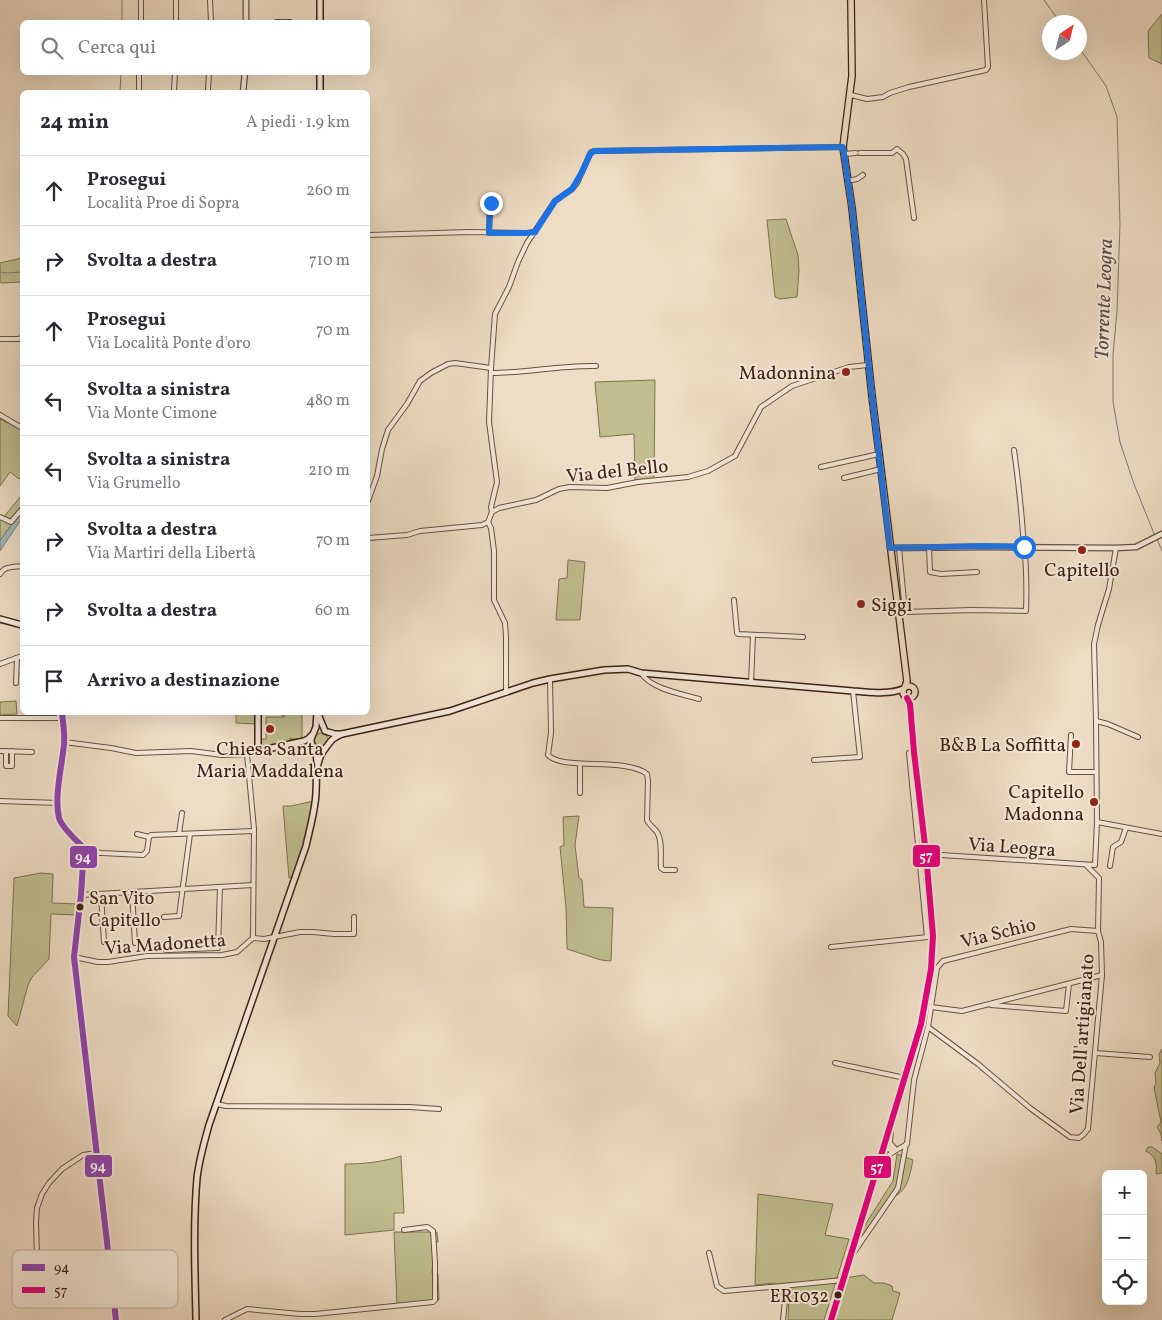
<!DOCTYPE html>
<html lang="it">
<meta charset="utf-8">
<style>
:root{--surface:#fff;--page:#f7f7f7;--text:#2b2b33;--muted:#7c7c81;--line:#e1e1e2}
body{margin:0;font-family:Vollkorn,serif;background:var(--page);color:var(--text)}
.controls{position:absolute;right:15px;bottom:15px;display:grid;overflow:hidden;border-radius:8px;box-shadow:0 5px 20px #0002}
.controls button{width:45px;height:45px;display:grid;place-items:center;padding:0;border:0;border-bottom:1px solid var(--line);background:var(--surface);color:var(--text);font:25px sans-serif}
.compass{position:absolute;left:1042px;top:15px;width:45px;height:45px;border-radius:50%;background:var(--surface);box-shadow:0 5px 20px #0002;rotate:35deg}
.stop{position:absolute;width:15px;height:15px;margin:-11px;border:4px solid #1a73e8;border-radius:50%;background:#fff}
.stop.end{background:#1a73e8;border-color:#fff;box-shadow:0 1px 5px #0008}
.list{margin:0;padding:0;list-style:none}
h2{display:flex;justify-content:space-between;align-items:center;height:65px;margin:0;padding:0 20px;font-size:21px}
h2 small{font-size:16px;font-weight:400;color:var(--muted)}
.list li{display:grid;grid-template-columns:32px 1fr auto;gap:15px;align-items:center;box-sizing:border-box;height:70px;padding:0 20px;border-top:1px solid var(--line)}
.list b{display:block;font-size:19px;white-space:nowrap}
.list p{margin:0;font-size:16px;white-space:nowrap;color:var(--muted)}
.list em{font-size:16px;font-style:normal;color:var(--muted)}
.icon{flex:none;width:28px;height:28px;fill:none;stroke:currentColor;stroke-width:2;stroke-linecap:round;stroke-linejoin:round}
.map{position:relative;flex:none;width:1162px;height:1320px;overflow:hidden}
.search{position:absolute;background:var(--surface);box-shadow:0 5px 20px #0002;left:20px;top:20px;width:350px;height:55px;display:flex;align-items:center;gap:12px;box-sizing:border-box;padding:0 18px;border-radius:8px;color:var(--muted);font-size:19px}
.panel{position:absolute;background:var(--surface);box-shadow:0 5px 20px #0002;left:20px;top:90px;width:350px;height:625px;border-radius:8px}
.map>svg:first-child{display:block}
.green{fill:#c0be8f;stroke:#807051}
.water{fill:#9fb8bf;stroke:#797c7a}
.lines{fill:none;stroke-linecap:round;stroke-linejoin:round}
.stream{stroke:#797c7a;stroke-width:1}
.minor-casing{stroke:#6c503f;stroke-width:6}
.tertiary-casing{stroke:#6c503f;stroke-width:7}
.secondary-casing{stroke:#412113;stroke-width:8}
.primary-casing{stroke:#412113;stroke-width:8}
.minor{stroke:#f4e8d9;stroke-width:4}
.tertiary{stroke:#f4e8d9;stroke-width:4.5}
.secondary{stroke:#f4e8d9;stroke-width:5}
.primary{stroke:#eedcc4;stroke-width:5.5}
.bus-1-casing{stroke:#f4e8d9;stroke-width:10}
.bus-2-casing{stroke:#f4e8d9;stroke-width:10}
.bus-1{stroke:#8e44ad;stroke-width:6}
.bus-2{stroke:#e5007d;stroke-width:6}
.route{stroke:#1a73e8;stroke-width:6}
.poi-dot{fill:#8f2418;stroke:#f4e8d9;stroke-width:2}
.bus-dot{fill:#412113;stroke:#f4e8d9;stroke-width:2}
.labels{text-anchor:middle;stroke-width:4;stroke-linejoin:round;paint-order:stroke}
.bus-label{font-size:18px;fill:#412113;stroke:#f4e8d9;text-anchor:start}
.poi-label{font-size:19px;fill:#412113;stroke:#f4e8d9;text-anchor:end}
.street-label{font-size:19px;fill:#412113;stroke:#f4e8d9}
.water-label{font-size:20px;font-style:italic;fill:#5d4e47;stroke:#f4e8d9}
.key{fill:#f4e8d9;stroke:#beac9e;stroke-width:1}
.key-label{font-size:14px;fill:#412113}
.line-badge{stroke:#f4e8d9;stroke-width:2}
.badge-label{font-size:14px;text-anchor:middle;font-weight:bold;fill:#fff}
</style>
<div class="map">
<svg width="1162" height="1320" viewBox="0 0 1162 1320">
<rect width="100%" height="100%" fill="#eedcc4"/>
<filter id="stains"><feTurbulence type="fractalNoise" baseFrequency=".004" numOctaves="4"/><feColorMatrix values="0 0 0 0 .2 0 0 0 0 .09 0 0 0 0 .02 0 0 0 .5 -.17"/></filter>
<radialGradient id="worn" r=".72"><stop offset=".6" stop-color="#630" stop-opacity="0"/><stop offset="1" stop-color="#630" stop-opacity=".3"/></radialGradient>
<g class="green">
<path d="M1162,14V64L1149,58L1148,31Z"/>
<path d="M786,219L798,255L799,270L797,297L780,299L775,297L767,220Z"/>
<path d="M22,258V282L2,283L0,282V263Z"/>
<path d="M655,380L654,478L635,481L634,434L600,437L595,382Z"/>
<path d="M0,419L22,430V475L19,479L10,472L0,486Z"/>
<path d="M21,496L22,497V509L0,541V519H2Z"/>
<path d="M568,560L585,562L580,620H556L559,579L567,578Z"/>
<path d="M16,701L17,714L0,715V702Z"/>
<path d="M236,713H257V724L236,723Z"/>
<path d="M282,713H302V739H289L301,740L262,748L259,745V739H266V717H284L285,716H282Z"/>
<circle cx="321" cy="740" r="7"/>
<path d="M314,801L310,825L293,877L289,878L283,806H291Z"/>
<path d="M579,816L575,845L579,878L582,880L584,907L613,908L611,961L601,960L567,949L566,907L560,847L564,845L563,817Z"/>
<path d="M41,873L53,874L52,903L79,904L77,915L51,914L49,959L32,977L28,985L17,1026L8,1016L14,878Z"/>
<path d="M1162,1049V1141L1161,1134L1157,1127L1161,1122L1154,1088L1156,1083L1155,1073L1160,1063L1159,1054Z"/>
<path d="M1148,1147H1152L1162,1154V1173L1156,1174C1157,1162 1156,1157 1146,1151Z"/>
<path d="M897,1154L913,1160C910,1174 908,1191 893,1197L850,1262L858,1236L893,1181Z"/>
<path d="M401,1156L404,1213H394V1230L345,1235V1164C364,1164 383,1162 401,1156Z"/>
<path d="M758,1194L833,1204L825,1235L849,1239L824,1320H788L789,1291L774,1283L755,1285Z"/>
<path d="M394,1232H437L438,1242H434L432,1273L438,1274L439,1300L397,1305Z"/>
<path d="M864,1275L874,1283H884L892,1286L893,1291L900,1293L892,1320H832L845,1278Z"/>
</g>
<path class="water" d="M22,509V518L0,551V541Z"/>
<g class="lines">
<g class="stream">
<path d="M1044,0L1060,22"/>
<path d="M122,22V0"/>
<path d="M1080,49L1106,86L1117,117L1120,224L1117,311L1113,355V402L1120,442L1134,484L1155,536"/>
<path d="M120,92L121,72"/>
<path d="M0,272L6,273L22,272"/>
<path d="M1157,539L1162,551"/>
</g>
<defs>
<g id="minor">
<path d="M210,0L211,22"/>
<path d="M141,22V0"/>
<path d="M176,22V0"/>
<path d="M276,22H290"/>
<path d="M208,90L209,72"/>
<path d="M139,92V72"/>
<path d="M174,92L175,72"/>
<path d="M851,95L867,99L883,97L890,93L909,87L986,70L988,67L984,0"/>
<path d="M860,153H892L897,149L903,154L906,159L914,218"/>
<path d="M844,154L856,153"/>
<path d="M847,181L857,179L863,175"/>
<path d="M489,233L490,206L491,203"/>
<path d="M368,235L469,232L527,233L535,232"/>
<path d="M0,339H18L22,338"/>
<path d="M491,373C526,373 561,365 596,366"/>
<path d="M0,415L22,428"/>
<path d="M821,467L879,454"/>
<path d="M844,478L881,469"/>
<path d="M368,501L377,476L382,449L388,430L407,404L420,381L431,373L448,364L455,363L491,368"/>
<path d="M492,512L491,507L497,482L489,422L491,368L495,314L509,287L518,262L527,243L555,201L572,189L577,183L591,152L594,151L843,147"/>
<path d="M0,517L11,522L22,509"/>
<path d="M488,522L491,528L494,551V600L505,623L506,636V693"/>
<path d="M368,538L407,535L420,531L482,525L488,522L492,512L499,508L536,500L559,489L570,487L607,488L638,482L688,477L708,471L735,456L761,407L792,386L849,367L868,365"/>
<path d="M929,547L930,572L941,574L977,572"/>
<path d="M899,548L905,612L972,610L1026,611C1027,585 1026,559 1023,534C1021,506 1018,478 1014,450"/>
<path d="M0,574C4,566 14,567 22,566"/>
<path d="M734,600L737,633L738,634L803,637"/>
<path d="M0,664L22,656"/>
<path d="M641,673C651,689 682,694 699,699"/>
<path d="M550,679L551,733L548,755C563,771 625,757 647,774L648,781L647,820C649,825 654,828 657,832C663,842 660,857 661,868L664,870H675"/>
<path d="M16,683L17,658"/>
<path d="M751,683L753,635"/>
<path d="M62,712C63,723 65,734 64,744C62,766 54,796 59,818C62,828 77,841 84,848L81,895L74,957L116,1320"/>
<path d="M0,718H62"/>
<path d="M1096,721L1108,724L1138,737"/>
<path d="M1071,735L1069,772H1096"/>
<path d="M64,742L111,748L136,753L191,751L222,755L247,754L258,751"/>
<path d="M0,751L32,752"/>
<path d="M6,751V766H12V751"/>
<path d="M909,753L927,937"/>
<path d="M247,754L254,829L253,938"/>
<path d="M814,760L860,757L853,691"/>
<path d="M580,793V764"/>
<path d="M0,801L58,803"/>
<path d="M1097,822L1162,834"/>
<path d="M137,834L149,837"/>
<path d="M179,834L182,813"/>
<path d="M84,850L101,853L143,855L147,851L149,837L151,835L254,831"/>
<path d="M926,854L1095,865L1097,822L1096,721L1094,644L1098,625L1109,589L1116,548"/>
<path d="M1110,866L1113,847L1121,842L1126,828"/>
<path d="M132,892L135,943"/>
<path d="M101,894L104,942"/>
<path d="M81,895L253,885"/>
<path d="M164,917L179,916L190,834"/>
<path d="M253,938L264,939L300,932H313L334,934H354V917"/>
<path d="M831,947L928,937"/>
<path d="M166,950L218,948L220,887"/>
<path d="M74,957L98,962H108L147,956L222,955L237,952L253,938"/>
<path d="M991,1005L1066,1011L1069,984"/>
<path d="M931,1007L962,1011L1102,975"/>
<path d="M928,1027L978,1064L1030,1108L1070,1137L1079,1138L1084,1134L1088,1129L1102,975L1101,942L1098,931L1099,878L1086,865"/>
<path d="M1095,1053L1150,1057"/>
<path d="M835,1063L905,1078"/>
<path d="M217,1104L226,1106L410,1107L439,1109"/>
<path d="M891,1128L890,1143L896,1150"/>
<path d="M893,1148H884L894,1151"/>
<path d="M879,1169C887,1153 892,1153 907,1144L914,1080L928,1027L937,968L943,961L1071,929L1098,931"/>
<path d="M709,1253L717,1286L724,1291L782,1286"/>
<path d="M852,1255L898,1188L906,1144"/>
<path d="M37,1294L35,1281L37,1257L36,1222L37,1208L42,1194L49,1183L62,1169L83,1155L97,1153"/>
<path d="M225,1320L247,1309L300,1314H315L433,1302L435,1300V1263L433,1231L427,1227L404,1230"/>
<path d="M783,1320L785,1300L782,1286L843,1280"/>
</g>
<g id="tertiary">
<path d="M246,22V0"/>
<path d="M243,92L245,72"/>
<path d="M890,548L984,547L1116,548L1136,547L1162,534"/>
</g>
<g id="secondary">
<path d="M320,0V22"/>
<path d="M320,92V72"/>
<path d="M0,619L22,625"/>
<path d="M258,712V751L304,741L308,739L312,735"/>
<path d="M318,713L320,719L325,731"/>
<path d="M328,732L335,734H342L450,711L533,683L550,679L604,670L628,669L641,673L853,691C870,692 887,695 903,689"/>
<path d="M314,747C325,753 325,748 331,741C333,738 338,736 342,734"/>
<path d="M317,762L316,753L311,742V739L316,727L317,712"/>
<path d="M196,1320C195,1273 193,1225 197,1178C199,1160 204,1143 209,1125L306,846C309,832 313,818 315,803C318,785 313,763 325,749"/>
</g>
<g id="primary">
<path d="M851,0L852,76L843,147L844,154L852,208L872,396L907,681L905,687"/>
<circle cx="909" cy="692" r="6"/>
<path d="M831,1320L921,1024L931,969L933,936L926,854L914,752L910,704L907,698"/>
</g>
</defs>
<use href="#minor" class="minor-casing"/>
<use href="#tertiary" class="tertiary-casing"/>
<use href="#secondary" class="secondary-casing"/>
<use href="#primary" class="primary-casing"/>
<use href="#minor" class="minor"/>
<use href="#tertiary" class="tertiary"/>
<use href="#secondary" class="secondary"/>
<use href="#primary" class="primary"/>
<defs>
<path id="bus-1" d="M62,712C63,723 65,734 64,744C62,766 54,796 59,818C62,828 77,841 84,848L81,895L74,957L116,1320"/>
<path id="bus-2" d="M831,1320L921,1024L931,969L933,936L926,854L914,752L910,704L907,698"/>
</defs>
<use href="#bus-1" class="bus-1-casing"/>
<use href="#bus-2" class="bus-2-casing"/>
<use href="#bus-1" class="bus-1"/>
<use href="#bus-2" class="bus-2"/>
</g>
<g class="lines">
<path class="route" d="M491,203L490,206L489,233H527L535,232L555,201L572,189L582,172L590,154L594,151L843,147L852,208L872,396L890,548L984,546L1024,547"/>
</g>
<g class="poi-dot">
<circle cx="846" cy="372" r="5"/>
<circle cx="1082" cy="550" r="5"/>
<circle cx="861" cy="604" r="5"/>
<circle cx="270" cy="729" r="5"/>
<circle cx="1076" cy="744" r="5"/>
<circle cx="1094" cy="802" r="5"/>
</g>
<g class="bus-dot">
<circle cx="80" cy="907" r="4.5"/>
<circle cx="838" cy="1295" r="4.5"/>
</g>
<g class="labels">
<g class="bus-label">
<text x="89" y="904">San Vito<tspan x="89" dy="22">Capitello</tspan></text>
<text x="829" y="1302" text-anchor="end">ER1032</text>
</g>
<g class="poi-label">
<text x="836" y="379">Madonnina</text>
<text x="1082" y="576" text-anchor="middle">Capitello</text>
<text x="871" y="611" text-anchor="start">Siggi</text>
<text x="1066" y="751">B&amp;B La Soffitta</text>
<text x="270" y="755" text-anchor="middle">Chiesa Santa<tspan x="270" dy="22">Maria Maddalena</tspan></text>
<text x="1084" y="798">Capitello<tspan x="1084" dy="22">Madonna</tspan></text>
</g>
<g class="street-label">
<text transform="translate(617 470) rotate(-6)" y="7">Via del Bello</text>
<text transform="translate(1012 846) rotate(4)" y="7">Via Leogra</text>
<text transform="translate(998 932) rotate(-14)" y="7">Via Schio</text>
<text transform="translate(165 943) rotate(-4)" y="7">Via Madonetta</text>
<text transform="translate(1081 1034) rotate(-86)" y="7">Via Dell'artigianato</text>
</g>
<g class="water-label">
<text transform="translate(1103 299) rotate(-88)" y="7">Torrente Leogra</text>
</g>
</g>
<rect x="12" y="1250" width="166" height="58" rx="8" class="key"/>
<rect x="22" y="1264" width="23" height="7" fill="#8e44ad"/>
<rect x="22" y="1287" width="23" height="6" fill="#e5007d"/>
<g class="key-label">
<text x="54" y="1272">94</text>
<text x="54" y="1295">57</text>
</g>
<g class="line-badge">
<rect x="912" y="844" width="29" height="24" rx="5" fill="#e5007d"/>
<rect x="69" y="845" width="29" height="24" rx="5" fill="#8e44ad"/>
<rect x="84" y="1154" width="29" height="24" rx="5" fill="#8e44ad"/>
<rect x="863" y="1155" width="29" height="24" rx="5" fill="#e5007d"/>
</g>
<g class="badge-label">
<text x="926" y="861">57</text>
<text x="83" y="862">94</text>
<text x="98" y="1171">94</text>
<text x="877" y="1172">57</text>
</g>
<rect width="100%" height="100%" filter="url(#stains)"/>
<rect width="100%" height="100%" fill="url(#worn)"/>
</svg>
<div class="controls">
<button>+</button>
<button>−</button>
<button><svg class="icon" aria-label="locate" viewBox="0 0 24 24"><circle cx="12" cy="12" r="6"/><path d="M12 2v4M12 18v4M2 12h4M18 12h4"/></svg></button>
</div>
<svg class="compass" viewBox="-18 -18 36 36"><path d="M0-13l5 13h-10z" fill="#e53935"/><path d="M0 13l5-13h-10z" fill="#7c7c81"/></svg>
<div class="stop" style="left:1024px;top:547px"></div>
<div class="stop end" style="left:491px;top:203px"></div>
<div class="search"><svg class="icon" aria-label="search" viewBox="0 0 24 24"><circle cx="10" cy="10" r="6"/><path d="M15 15l6 6"/></svg>Cerca qui</div>
<section class="panel">
<h2>24 min<small>A piedi · 1.9 km</small></h2>
<ul class="list">
<li><svg class="icon" aria-label="ahead" viewBox="0 0 24 24"><path d="M12 20V5M6 11l6-6 6 6"/></svg><div><b>Prosegui</b><p>Località Proe di Sopra</p></div><em>260 m</em></li>
<li><svg class="icon" aria-label="right" viewBox="0 0 24 24"><path d="M7 20v-9h11M14 6l5 5-5 5"/></svg><div><b>Svolta a destra</b></div><em>710 m</em></li>
<li><svg class="icon" aria-label="ahead" viewBox="0 0 24 24"><path d="M12 20V5M6 11l6-6 6 6"/></svg><div><b>Prosegui</b><p>Via Località Ponte d'oro</p></div><em>70 m</em></li>
<li><svg class="icon" aria-label="left" viewBox="0 0 24 24"><path d="M17 20v-9H6M10 6l-5 5 5 5"/></svg><div><b>Svolta a sinistra</b><p>Via Monte Cimone</p></div><em>480 m</em></li>
<li><svg class="icon" aria-label="left" viewBox="0 0 24 24"><path d="M17 20v-9H6M10 6l-5 5 5 5"/></svg><div><b>Svolta a sinistra</b><p>Via Grumello</p></div><em>210 m</em></li>
<li><svg class="icon" aria-label="right" viewBox="0 0 24 24"><path d="M7 20v-9h11M14 6l5 5-5 5"/></svg><div><b>Svolta a destra</b><p>Via Martiri della Libertà</p></div><em>70 m</em></li>
<li><svg class="icon" aria-label="right" viewBox="0 0 24 24"><path d="M7 20v-9h11M14 6l5 5-5 5"/></svg><div><b>Svolta a destra</b></div><em>60 m</em></li>
<li><svg class="icon" aria-label="arrive" viewBox="0 0 24 24"><path d="M6 21V4h12l-3 4 3 4H6"/></svg><div><b>Arrivo a destinazione</b></div></li>
</ul>
</section>
</div>
